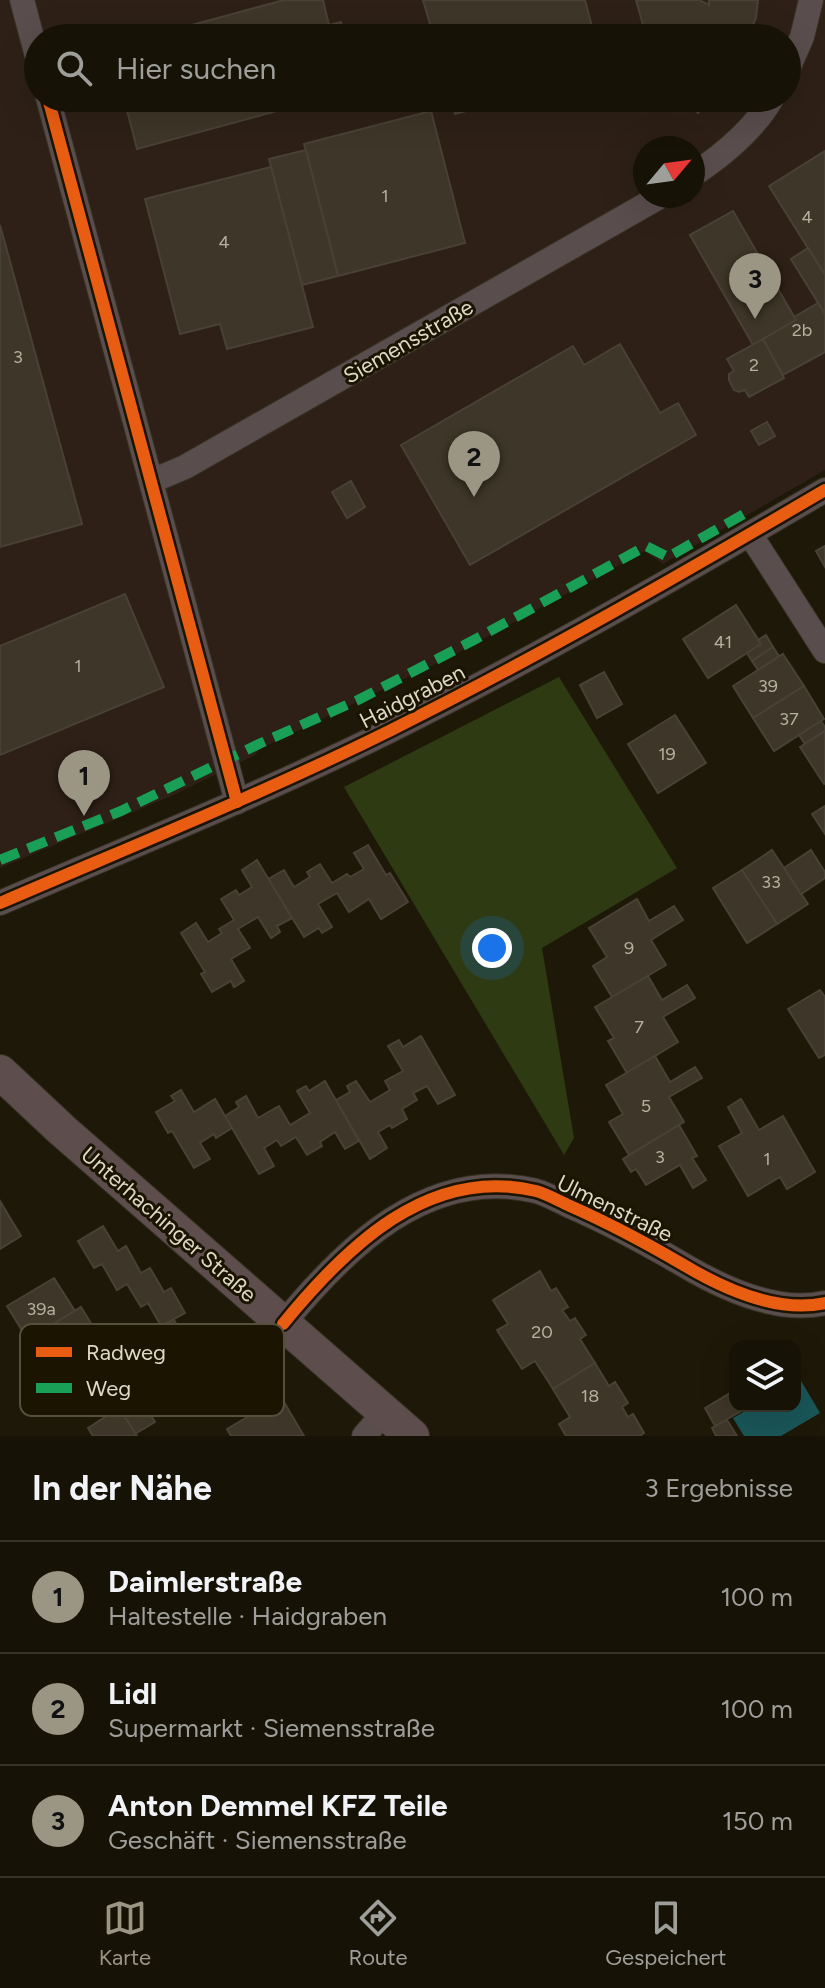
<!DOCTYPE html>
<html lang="de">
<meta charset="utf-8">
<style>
:root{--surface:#161206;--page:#232014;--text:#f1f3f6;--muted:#9e9e9b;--line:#353228;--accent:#9b9584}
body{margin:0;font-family:Figtree,sans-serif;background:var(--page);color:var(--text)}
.controls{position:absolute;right:24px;bottom:24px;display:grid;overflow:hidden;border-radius:16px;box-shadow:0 8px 32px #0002}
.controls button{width:72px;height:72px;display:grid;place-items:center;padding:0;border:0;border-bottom:2px solid var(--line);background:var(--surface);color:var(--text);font:40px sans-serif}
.compass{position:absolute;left:633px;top:136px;width:72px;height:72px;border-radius:50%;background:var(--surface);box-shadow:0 8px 32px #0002;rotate:61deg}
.you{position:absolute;left:492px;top:948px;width:28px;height:28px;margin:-20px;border:6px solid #fff;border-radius:50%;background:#1a73e8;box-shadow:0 0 0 12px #1a73e833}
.badge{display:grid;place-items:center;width:52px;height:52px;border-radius:50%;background:var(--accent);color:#111;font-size:26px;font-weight:700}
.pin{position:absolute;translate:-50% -66px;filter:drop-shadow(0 2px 4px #0008)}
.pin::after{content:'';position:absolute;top:42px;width:28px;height:24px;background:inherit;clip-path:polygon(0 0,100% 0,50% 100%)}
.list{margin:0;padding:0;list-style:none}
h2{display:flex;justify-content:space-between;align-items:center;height:104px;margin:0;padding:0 32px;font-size:34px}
h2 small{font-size:26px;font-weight:400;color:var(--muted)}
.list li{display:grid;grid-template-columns:52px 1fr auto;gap:24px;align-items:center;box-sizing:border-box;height:112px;padding:0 32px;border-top:2px solid var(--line)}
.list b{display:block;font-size:30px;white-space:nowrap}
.list p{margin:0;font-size:26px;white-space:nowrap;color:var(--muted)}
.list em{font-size:26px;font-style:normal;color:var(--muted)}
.icon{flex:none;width:44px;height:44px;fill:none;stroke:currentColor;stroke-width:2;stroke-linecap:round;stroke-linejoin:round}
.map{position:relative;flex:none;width:825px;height:1436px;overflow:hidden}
.search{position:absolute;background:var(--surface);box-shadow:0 8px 32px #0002;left:24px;right:24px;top:24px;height:88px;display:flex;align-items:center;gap:20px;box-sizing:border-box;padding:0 28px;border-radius:44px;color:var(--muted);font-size:30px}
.sheet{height:440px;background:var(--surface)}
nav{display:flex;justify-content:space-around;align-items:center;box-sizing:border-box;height:112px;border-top:2px solid var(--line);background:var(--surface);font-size:22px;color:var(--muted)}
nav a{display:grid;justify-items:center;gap:4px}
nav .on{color:var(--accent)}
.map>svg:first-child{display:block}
.commercial{fill:#2e2016;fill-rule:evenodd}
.green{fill:#2e3b12}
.water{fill:#1a5659}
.building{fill:#3e3628;stroke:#494135;stroke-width:2}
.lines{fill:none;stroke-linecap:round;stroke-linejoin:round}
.minor-casing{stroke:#373224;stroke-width:26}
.secondary-casing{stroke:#373224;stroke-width:36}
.minor{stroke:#5a4d4d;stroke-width:24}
.secondary{stroke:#5d4e4d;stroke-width:34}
.quiet{stroke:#1a9f57;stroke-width:10;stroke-dasharray:20 10;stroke-linecap:butt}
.cycleway-casing{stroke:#1b1400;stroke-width:17}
.cycleway{stroke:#e95d12;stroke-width:12}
.labels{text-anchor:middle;stroke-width:6;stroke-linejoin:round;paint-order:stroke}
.number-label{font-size:18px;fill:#b6b09e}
.street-label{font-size:22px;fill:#ded8c6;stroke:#1b1400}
.key{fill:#1b1400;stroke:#564f3b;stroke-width:2}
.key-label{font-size:22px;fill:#ded8c6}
</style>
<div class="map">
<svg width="825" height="1436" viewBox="0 0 825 1436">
<rect width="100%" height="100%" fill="#1e1808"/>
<path class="commercial" d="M0,0H825V470L663,564L645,551L452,656L260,749L255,755L176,794L0,868ZM38,38H787V98H38ZM645,148H693V196H645Z"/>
<path class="green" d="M559,677L677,868L542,948L574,1138L564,1155L344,787Z"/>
<path class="water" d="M800,1379L820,1413L781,1436H744L733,1418L754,1406H795V1382Z"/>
<g class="building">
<path d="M284,0H323L329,25L341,22L346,38H144Z"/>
<path d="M423,0H585L595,38H434Z"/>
<path d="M636,0H699L709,5V0H758L756,18L747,38H659L645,32Z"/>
<path d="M95,98H325L137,149L124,99L97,107Z"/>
<path d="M450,98H514L455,114Z"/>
<path d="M685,98H712L698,113Z"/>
<path d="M431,111L465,243L338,276L304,144Z"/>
<path d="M306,150L338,276L302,285L269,159Z"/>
<path d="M825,151V275L769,186Z"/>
<path d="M271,167L313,327L227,349L220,324L180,334L145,199Z"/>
<path d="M733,211L796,320L753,345L690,235Z"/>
<path d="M0,225L82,524L0,547Z"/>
<path d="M808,248L825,275V314L791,259Z"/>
<path d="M818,303L825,314V352L783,375L763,339L796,320L794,317Z"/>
<path d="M763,339L784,378L749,397L745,390L739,392L734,390L729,380V374L734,371L727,359Z"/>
<path d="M620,344L660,413L678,403L696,435L470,565L401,445L573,346L584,365Z"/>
<path d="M767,422L775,436L759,445L751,431Z"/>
<path d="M351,481L365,507L347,518L332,492Z"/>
<path d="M825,546V567L816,551Z"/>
<path d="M125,594L164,687L0,755V646Z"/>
<path d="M736,605L761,644L708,678L683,639Z"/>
<path d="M766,635L773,647L752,661L747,653L761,644L758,640Z"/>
<path d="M773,647L779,656L758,670L752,661Z"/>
<path d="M783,654L804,686L753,718L733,686Z"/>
<path d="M604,672L622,704L597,718L580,685Z"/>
<path d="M804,686L824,719L774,751L753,718Z"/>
<path d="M675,715L706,763L658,793L628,744Z"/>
<path d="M821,721L825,727V731L805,744L799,735Z"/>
<path d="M825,731V783L824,784L800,747Z"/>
<path d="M825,806V834L812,814Z"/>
<path d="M368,845L386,875L390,873L408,902L381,919L369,899L349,912L337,893L318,904L332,927L322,933L319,928L304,937L268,879L284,870L294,887L310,877L307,872L320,864L332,883L347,874L350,877L364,869L354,853Z"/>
<path d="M772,850L808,904L777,924L742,870Z"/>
<path d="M811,850L825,872V878L801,894L784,868Z"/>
<path d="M257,860L292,918L277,926L280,932L271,938L258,917L238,929L250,948L231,959L244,981L234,987L231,981L212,992L201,974L205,972L181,933L196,923L208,942L222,933L219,929L234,920L221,899L236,890L239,895L252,887L242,870Z"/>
<path d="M742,870L777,924L747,943L713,888Z"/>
<path d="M637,899L649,921L674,906L683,920L651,940L666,965L612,997L593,966L607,957L589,928Z"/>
<path d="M648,976L662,1000L687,985L695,998L663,1017L678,1042L627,1073L608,1041L614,1038L595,1007Z"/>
<path d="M820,990L825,997V1055L819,1058L788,1009Z"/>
<path d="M421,1036L455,1095L438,1104L427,1086L413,1093L417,1100L402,1109L407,1119L392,1128L390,1125L378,1132L387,1148L370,1159L336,1100L350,1092L347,1086L356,1081L370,1102L390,1090L385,1081L403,1071L388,1046L399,1040L403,1047Z"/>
<path d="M655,1056L670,1082L695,1067L702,1078L669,1097L684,1122L629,1155L609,1122L623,1114L606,1085Z"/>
<path d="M325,1081L359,1141L345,1149L335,1132L320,1142L322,1146L307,1155L296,1137L281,1146L277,1140L264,1148L274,1166L259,1174L225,1116L239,1107L236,1102L246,1096L258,1118L279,1106L290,1125L310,1113L297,1091L306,1086L309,1091Z"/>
<path d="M181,1090L194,1112L215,1099L232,1128L216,1138L214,1134L200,1143L210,1159L194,1168L172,1131L168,1133L156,1112L175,1101L171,1096Z"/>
<path d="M741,1099L759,1130L783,1116L815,1172L787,1189L780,1177L748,1196L719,1146L742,1133L728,1107Z"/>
<path d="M679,1125L697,1156L692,1158L706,1180L693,1188L680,1165L646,1185L636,1169L631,1172L623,1159Z"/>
<path d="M0,1201L21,1236L0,1249Z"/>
<path d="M103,1226L118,1251L126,1246L141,1273L150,1268L164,1292L171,1288L185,1313L161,1326L148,1303L141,1307L127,1284L117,1290L102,1264L94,1268L78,1241Z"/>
<path d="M540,1271L551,1291L556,1288L568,1307L562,1310L570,1321L575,1318L586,1335L580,1339L595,1363L553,1389L535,1361L522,1369L497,1330L508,1324L493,1300Z"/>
<path d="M54,1278L75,1311L28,1340L7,1306Z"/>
<path d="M81,1307L103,1343L56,1371L34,1336Z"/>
<path d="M174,1320L188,1345L160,1361L145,1335Z"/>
<path d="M595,1363L609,1386L615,1382L628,1403L622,1407L628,1417L633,1414L644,1433L640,1436H566L559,1424L570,1417L553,1389Z"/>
<path d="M132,1386L155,1422L135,1434L113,1398Z"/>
<path d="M735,1390V1406H750L715,1426L705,1408Z"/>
<path d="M281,1397L304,1436H231L227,1429Z"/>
<path d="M119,1408L137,1436H93L88,1428Z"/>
<path d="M727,1420L737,1436H716L712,1428Z"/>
</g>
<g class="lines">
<defs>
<g id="minor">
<path d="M22,0L38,60"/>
<path d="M787,71L802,37L811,0"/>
<path d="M48,98L237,802"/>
<path d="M693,175C723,155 754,130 772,98"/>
<path d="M152,481L185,467L661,196"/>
<path d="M750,534L825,651"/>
<path d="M0,903C130,847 262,794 389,731C538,657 682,574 825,490"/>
<path d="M283,1324C345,1248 428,1165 536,1191C547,1194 559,1201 570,1206C609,1223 646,1243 682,1264C722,1288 777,1314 825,1303"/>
<path d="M364,1436L384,1413"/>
</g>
<path id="secondary" d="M0,1072L62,1130L412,1436"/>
</defs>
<use href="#minor" class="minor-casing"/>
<use href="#secondary" class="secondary-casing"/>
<use href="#minor" class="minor"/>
<use href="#secondary" class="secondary"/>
<path class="quiet" d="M0,860L121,811L261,743L358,700L472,641L646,546L668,557L744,514"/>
<defs>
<g id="cycleway">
<path d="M48,98L237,802"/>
<path d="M0,903C130,847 262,794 389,731C538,657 682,574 825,490"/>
<path d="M283,1324C345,1248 428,1165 536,1191C547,1194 559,1201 570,1206C609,1223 646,1243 682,1264C722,1288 777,1314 825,1303"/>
</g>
</defs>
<use href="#cycleway" class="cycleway-casing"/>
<use href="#cycleway" class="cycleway"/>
</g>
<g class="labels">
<g class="number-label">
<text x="385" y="202">1</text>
<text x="807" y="223">4</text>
<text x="224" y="248">4</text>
<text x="802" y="336">2b</text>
<text x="18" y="363">3</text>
<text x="754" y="371">2</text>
<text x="723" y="648">41</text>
<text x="78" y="672">1</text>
<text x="768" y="692">39</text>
<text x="789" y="725">37</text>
<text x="667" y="760">19</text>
<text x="771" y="888">33</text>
<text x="629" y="954">9</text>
<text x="639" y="1033">7</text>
<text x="646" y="1112">5</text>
<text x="660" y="1163">3</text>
<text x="767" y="1165">1</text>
<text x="41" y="1315">39a</text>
<text x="542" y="1338">20</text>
<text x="590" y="1402">18</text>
</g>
<g class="street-label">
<text transform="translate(408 341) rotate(-30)" y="8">Siemensstraße</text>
<text transform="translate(412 696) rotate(-27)" y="8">Haidgraben</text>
<text transform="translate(615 1208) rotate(26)" y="8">Ulmenstraße</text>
<text transform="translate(169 1224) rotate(41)" y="8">Unterhachinger Straße</text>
</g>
</g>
<rect x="20" y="1324" width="264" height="92" rx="12" class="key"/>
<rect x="36" y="1347" width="36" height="10" fill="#e95d12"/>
<rect x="36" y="1383" width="36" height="10" fill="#1a9f57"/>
<g class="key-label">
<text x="86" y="1360">Radweg</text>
<text x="86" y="1396">Weg</text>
</g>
</svg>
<div class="controls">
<button><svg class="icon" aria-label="layers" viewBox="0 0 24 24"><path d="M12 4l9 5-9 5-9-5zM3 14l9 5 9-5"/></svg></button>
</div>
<svg class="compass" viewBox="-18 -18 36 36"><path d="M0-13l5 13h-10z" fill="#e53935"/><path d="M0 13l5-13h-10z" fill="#9e9e9b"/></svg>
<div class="you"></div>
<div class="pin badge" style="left:84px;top:816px">1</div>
<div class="pin badge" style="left:474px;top:497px">2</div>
<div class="pin badge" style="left:755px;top:319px">3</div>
<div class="search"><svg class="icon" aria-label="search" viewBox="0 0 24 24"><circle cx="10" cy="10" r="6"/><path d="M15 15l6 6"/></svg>Hier suchen</div>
</div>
<section class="sheet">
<h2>In der Nähe<small>3 Ergebnisse</small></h2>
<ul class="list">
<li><span class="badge">1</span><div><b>Daimlerstraße</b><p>Haltestelle · Haidgraben</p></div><em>100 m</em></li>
<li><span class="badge">2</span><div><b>Lidl</b><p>Supermarkt · Siemensstraße</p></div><em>100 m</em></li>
<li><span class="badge">3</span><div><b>Anton Demmel KFZ Teile</b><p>Geschäft · Siemensstraße</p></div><em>150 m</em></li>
</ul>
</section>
<nav>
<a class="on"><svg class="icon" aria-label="map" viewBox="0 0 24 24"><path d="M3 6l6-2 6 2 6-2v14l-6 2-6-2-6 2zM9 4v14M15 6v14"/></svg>Karte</a>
<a><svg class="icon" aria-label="directions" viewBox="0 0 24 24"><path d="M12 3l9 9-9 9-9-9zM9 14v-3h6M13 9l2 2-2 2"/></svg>Route</a>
<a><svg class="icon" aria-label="saved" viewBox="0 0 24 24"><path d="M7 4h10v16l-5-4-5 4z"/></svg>Gespeichert</a>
</nav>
